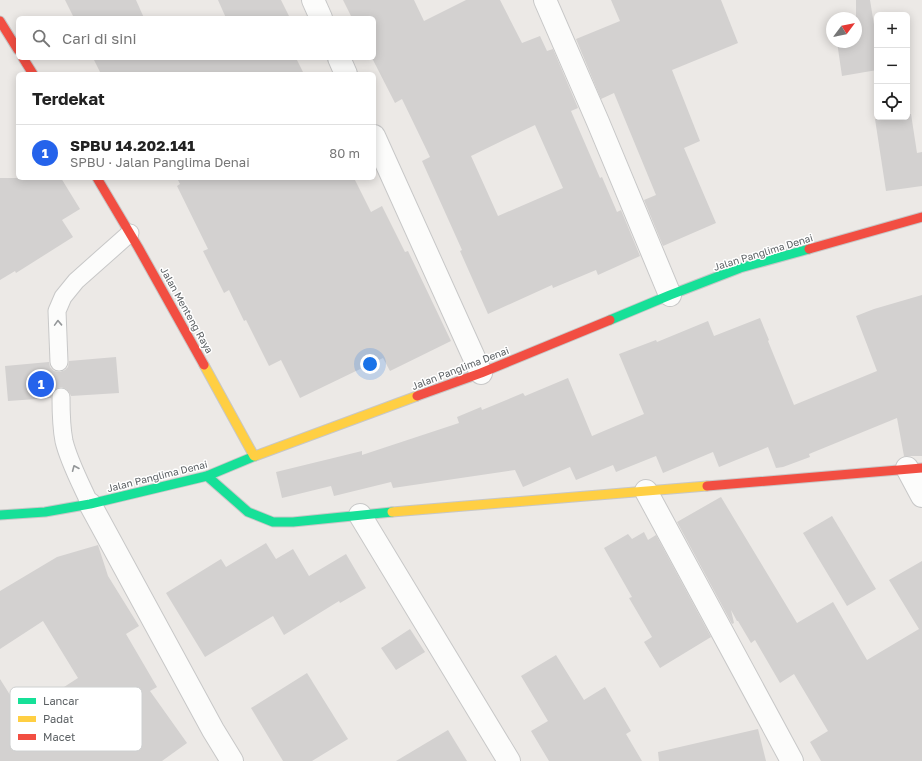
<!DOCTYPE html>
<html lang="id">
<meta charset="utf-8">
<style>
:root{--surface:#fff;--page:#f2f2f2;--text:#222;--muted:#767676;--line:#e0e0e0;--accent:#2563eb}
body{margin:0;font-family:"Golos Text",sans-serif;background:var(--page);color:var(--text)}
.controls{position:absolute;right:12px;top:12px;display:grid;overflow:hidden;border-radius:6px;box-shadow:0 2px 10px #0003}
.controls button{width:36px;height:36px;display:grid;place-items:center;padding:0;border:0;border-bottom:1px solid var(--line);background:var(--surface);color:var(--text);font:20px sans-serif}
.compass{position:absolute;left:826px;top:12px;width:36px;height:36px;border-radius:50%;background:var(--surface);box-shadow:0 2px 10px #0003;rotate:58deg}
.you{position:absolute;left:370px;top:364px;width:14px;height:14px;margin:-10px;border:3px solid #fff;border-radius:50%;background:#1a73e8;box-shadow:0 0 0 6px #1a73e833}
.badge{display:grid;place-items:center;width:26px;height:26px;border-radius:50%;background:var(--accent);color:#fff;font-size:13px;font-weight:700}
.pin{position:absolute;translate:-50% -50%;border:2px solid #fff;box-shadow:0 1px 4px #0006}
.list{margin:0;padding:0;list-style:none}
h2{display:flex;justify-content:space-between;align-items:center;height:52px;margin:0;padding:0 16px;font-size:17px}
h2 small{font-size:13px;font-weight:400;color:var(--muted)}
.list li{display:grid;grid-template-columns:26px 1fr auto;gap:12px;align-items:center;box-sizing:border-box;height:56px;padding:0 16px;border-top:1px solid var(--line)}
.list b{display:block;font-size:15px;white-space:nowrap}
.list p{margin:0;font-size:13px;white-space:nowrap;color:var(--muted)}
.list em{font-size:13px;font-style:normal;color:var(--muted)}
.icon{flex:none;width:22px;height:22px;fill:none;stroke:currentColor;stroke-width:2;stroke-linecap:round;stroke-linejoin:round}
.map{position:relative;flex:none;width:922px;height:761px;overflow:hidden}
.search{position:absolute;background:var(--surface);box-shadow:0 2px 10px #0003;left:16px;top:16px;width:360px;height:44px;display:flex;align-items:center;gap:10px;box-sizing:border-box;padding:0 14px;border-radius:6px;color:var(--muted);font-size:15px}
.panel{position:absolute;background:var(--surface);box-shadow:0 2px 10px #0003;left:16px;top:72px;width:360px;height:108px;border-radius:6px}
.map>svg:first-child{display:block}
.building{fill:#d3d1d0;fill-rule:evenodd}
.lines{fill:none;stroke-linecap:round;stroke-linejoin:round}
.lane-casing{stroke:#c8c8c8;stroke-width:19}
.street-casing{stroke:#c8c8c8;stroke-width:24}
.fast-casing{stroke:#c7c7c7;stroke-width:11}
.slow-casing{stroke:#c7c7c7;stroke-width:11}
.jam-casing{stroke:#c7c7c7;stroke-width:11}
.lane{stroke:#fcfcfb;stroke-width:17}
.street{stroke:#fcfcfb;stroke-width:22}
.fast{stroke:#16e098;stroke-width:9}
.slow{stroke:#ffcf43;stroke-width:9}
.jam{stroke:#f24e42;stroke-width:9}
.oneway{stroke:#949799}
.labels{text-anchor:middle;stroke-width:3;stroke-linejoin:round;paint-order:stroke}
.street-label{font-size:10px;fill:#5c6164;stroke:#fff}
.key{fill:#fff;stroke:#ced0d0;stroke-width:1}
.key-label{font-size:11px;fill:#5c6164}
</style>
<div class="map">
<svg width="922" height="761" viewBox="0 0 922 761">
<rect width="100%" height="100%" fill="#ece9e6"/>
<g class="building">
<path d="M65,0H136L144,18H74Z"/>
<path d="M218,0H281L290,18H226Z"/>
<path d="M343,0H414L424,21L466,0H500L522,43L540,36L547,51L553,49L578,108L571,111L600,178L602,177L617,212L621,210L640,256L598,275L596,270L553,288L552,285L488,314L460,251L462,250L422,161L430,157L402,99L395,103L372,58H374V18H352ZM535,125L563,188L498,216L471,156Z"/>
<path d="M611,0H721L738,43L672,70L700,141L684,148L716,223L663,246L644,200L656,195L614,93L601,99L576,39L620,21Z"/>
<path d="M856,0H870L877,43V70L842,76L837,42H856Z"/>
<path d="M93,58H296L304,74H101Z"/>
<path d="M907,114H911L917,153L922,152V186L886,191L875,119L890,117H907Z"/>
<path d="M0,178H61L80,209L62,220L73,237L16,273L15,271L0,280Z"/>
<path d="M177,178H354L371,212L382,206L405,252L408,251L451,341L390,371L383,358L300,398L281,360L269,366L246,320L244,321L229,290L224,293L203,251L208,249L177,186L180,184Z"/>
<path d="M922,295V456H904L897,418L809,454L810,457L783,467L776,468L768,447L719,467L713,452L663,473L656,456L616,472L613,465L576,480L570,467L523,487L515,470L393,488L391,482L334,496L331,486L282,498L276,472L362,451V455L459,423L457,417L481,407L482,410L523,393L525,396L568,378L592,436L644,414L619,354L656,340L657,342L708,321L714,336L760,318L769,340L768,341L794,405L877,371L856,316L874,309Z"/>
<path d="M116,357L119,393L71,396L69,392L66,389L61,387L56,389L53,392L51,398L8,401L5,366L49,362L50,367L54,371L60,372L65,370L68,367L69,361Z"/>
<path d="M721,497L797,623L833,602L867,660L919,629L889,580L922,561V761H821L810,742L828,731L794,674L780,683L755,640L751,643L738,621H737L731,610L734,623L732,624L677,522L719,498Z"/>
<path d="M832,516L876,589L847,606L803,533Z"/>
<path d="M644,532L648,540L656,535L711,637L660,668L644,642L652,637L629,598L632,597L604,548L628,534L632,539Z"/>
<path d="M266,543L276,559L293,549L309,576L346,554L366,588L340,603L339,601L284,635L273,616L205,657L166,593L221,559L226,567Z"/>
<path d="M98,545L108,576L139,626L126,634L157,687L150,691L187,743L162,761H0V679L22,714L78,678L43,621L0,649V591L57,557Z"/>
<path d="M410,629L425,652L396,670L381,648Z"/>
<path d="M556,655L584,700L605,687L631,731L626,734L642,761H549L531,731L548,721L521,676Z"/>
<path d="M307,673L348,739L312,761H283L251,708Z"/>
<path d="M758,729L766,761H659L658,752Z"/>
<path d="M448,730L467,761H396Z"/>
</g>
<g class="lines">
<defs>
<g id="lane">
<path d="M59,362L57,311L63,297L76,281L130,233"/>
<path d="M61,397C61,411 61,426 64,441C69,462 81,484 90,504"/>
</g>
<g id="street">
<path d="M313,0L321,18"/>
<path d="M545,0L598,122L670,295"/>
<path d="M339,58L346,74"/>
<path d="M374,136L481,373"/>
<path d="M907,468L922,496"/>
<path d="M646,491L792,761"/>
<path d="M90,504L213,730L232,761"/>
<path d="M360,515L509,761"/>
</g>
<g id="fast">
<path d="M610,320L670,295L740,268L809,249"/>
<path d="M207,476L248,512L273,522H293L392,512"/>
<path d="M0,515L45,512L90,504L207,476L255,456"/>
</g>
<g id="slow">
<path d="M204,365L254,456"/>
<path d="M255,456L417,396"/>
<path d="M392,512L707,486"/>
</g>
<g id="jam">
<path d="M0,21L18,50"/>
<path d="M23,58L33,74"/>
<path d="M97,178L138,247L204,365"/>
<path d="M809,249L922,217"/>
<path d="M417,396L481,373L610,320"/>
<path d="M707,486L922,468"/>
</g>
</defs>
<use href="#lane" class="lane-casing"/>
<use href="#street" class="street-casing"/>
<use href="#fast" class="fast-casing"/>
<use href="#slow" class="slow-casing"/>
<use href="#jam" class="jam-casing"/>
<use href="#lane" class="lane"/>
<use href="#street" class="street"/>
<use href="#fast" class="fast"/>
<use href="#slow" class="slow"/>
<use href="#jam" class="jam"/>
</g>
<defs><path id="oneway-chevron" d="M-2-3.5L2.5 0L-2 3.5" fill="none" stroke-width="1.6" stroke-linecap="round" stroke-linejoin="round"/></defs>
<g class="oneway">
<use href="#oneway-chevron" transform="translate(58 323) rotate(-92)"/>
<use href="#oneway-chevron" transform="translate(75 468) rotate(-113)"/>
</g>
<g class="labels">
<g class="street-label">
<text transform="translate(763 252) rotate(-17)" y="4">Jalan Panglima Denai</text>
<text transform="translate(187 310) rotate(61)" y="4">Jalan Menteng Raya</text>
<text transform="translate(460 368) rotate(-21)" y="4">Jalan Panglima Denai</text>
<text transform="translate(157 476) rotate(-14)" y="4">Jalan Panglima Denai</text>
</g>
</g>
<rect x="10" y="687" width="132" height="64" rx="6" class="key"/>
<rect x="18" y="698" width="18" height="6" fill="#16e098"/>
<rect x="18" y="716" width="18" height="6" fill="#ffcf43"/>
<rect x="18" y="734" width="18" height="6" fill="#f24e42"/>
<g class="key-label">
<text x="43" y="705">Lancar</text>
<text x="43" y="723">Padat</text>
<text x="43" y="741">Macet</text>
</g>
</svg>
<div class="controls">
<button>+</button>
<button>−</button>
<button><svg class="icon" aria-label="locate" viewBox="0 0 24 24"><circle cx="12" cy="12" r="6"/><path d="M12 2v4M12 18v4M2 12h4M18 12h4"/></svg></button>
</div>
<svg class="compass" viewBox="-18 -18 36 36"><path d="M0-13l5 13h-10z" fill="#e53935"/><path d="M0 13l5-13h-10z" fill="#767676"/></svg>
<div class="you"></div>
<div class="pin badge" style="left:41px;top:384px">1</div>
<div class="search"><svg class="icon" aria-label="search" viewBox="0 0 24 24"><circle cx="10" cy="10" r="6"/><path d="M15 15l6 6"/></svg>Cari di sini</div>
<section class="panel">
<h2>Terdekat<small></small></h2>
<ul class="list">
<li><span class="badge">1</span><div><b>SPBU 14.202.141</b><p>SPBU · Jalan Panglima Denai</p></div><em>80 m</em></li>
</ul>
</section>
</div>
